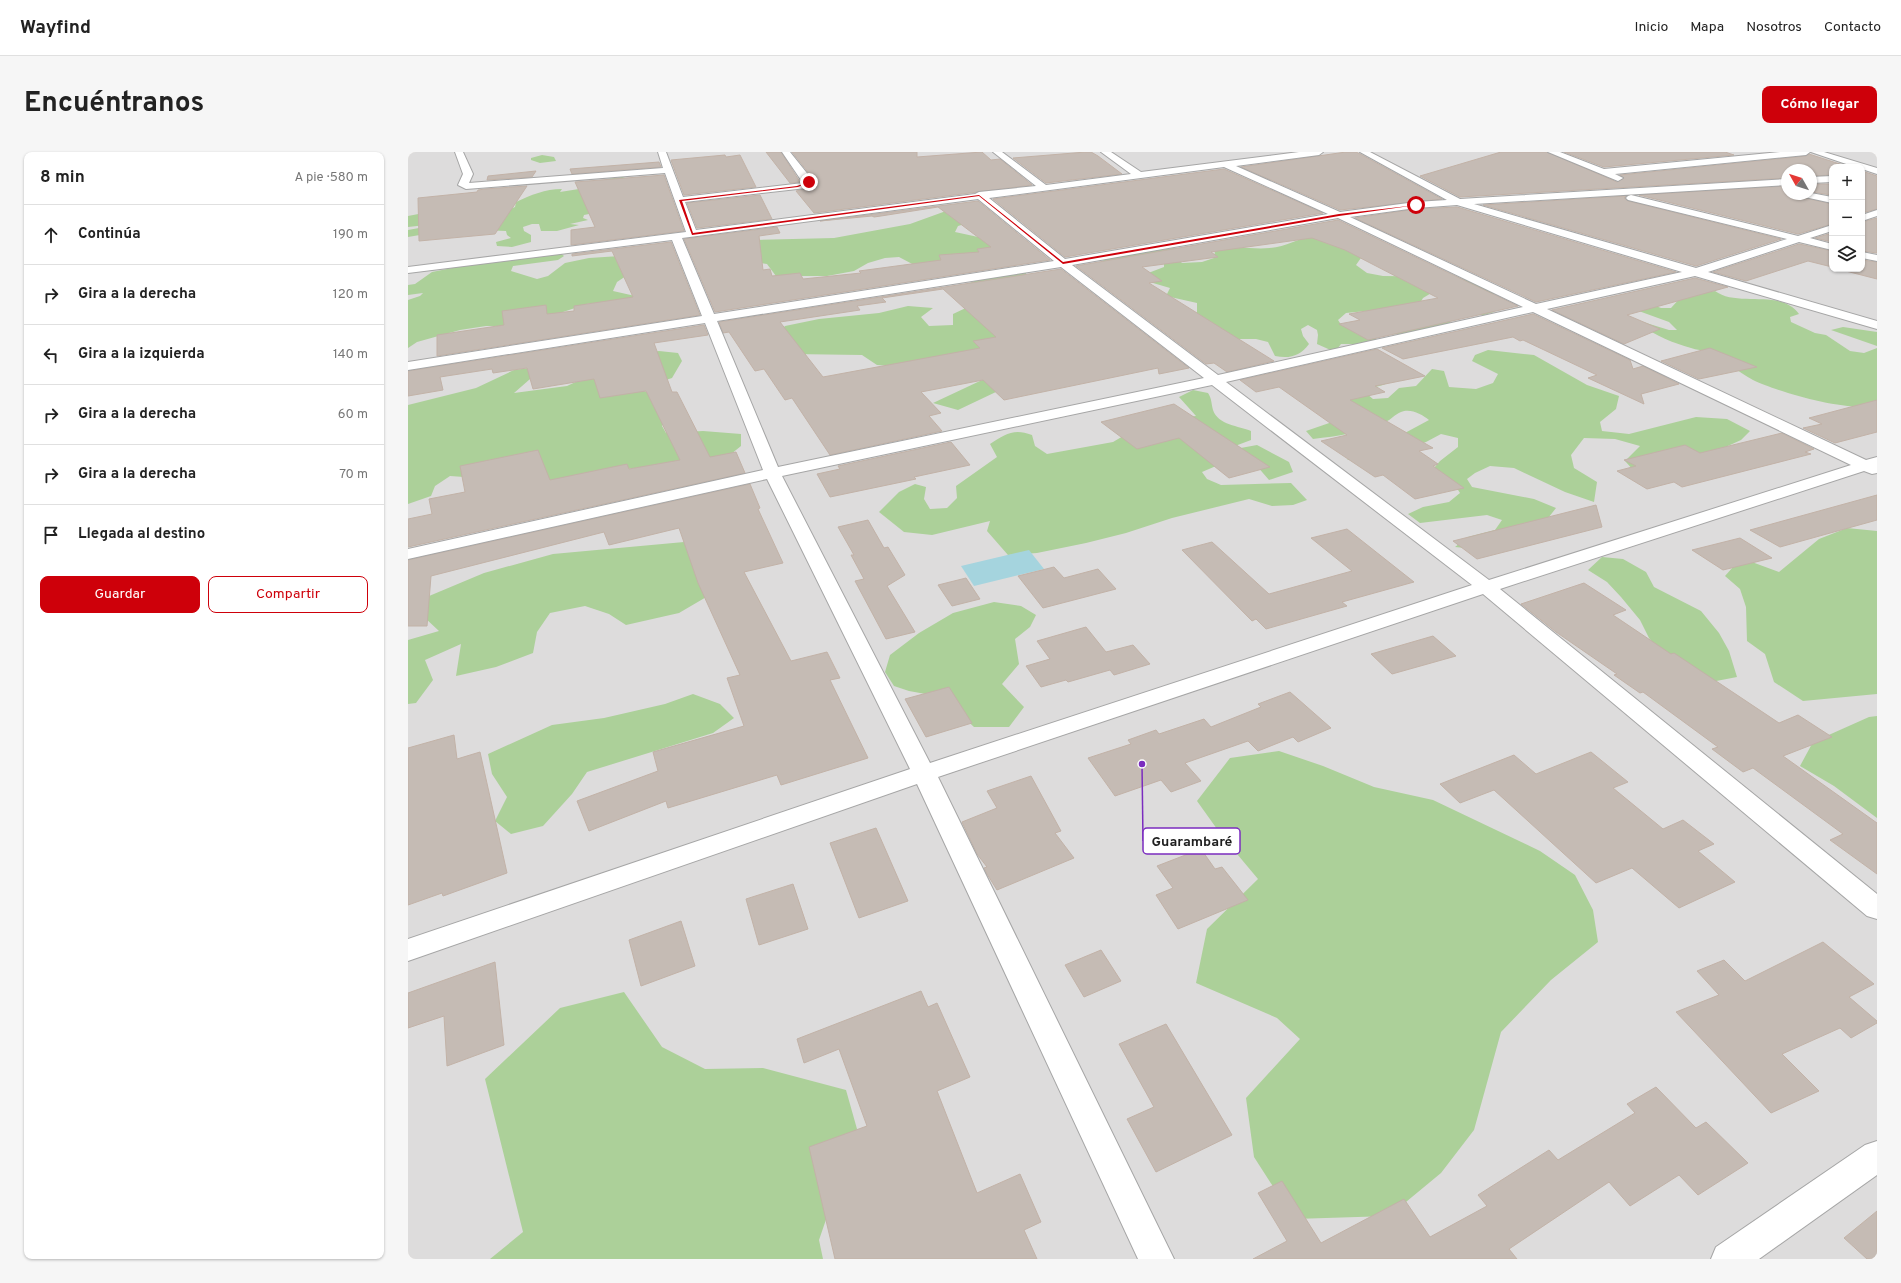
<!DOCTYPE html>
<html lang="es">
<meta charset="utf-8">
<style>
:root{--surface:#fff;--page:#f6f6f6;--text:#222;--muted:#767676;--line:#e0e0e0;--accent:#ce000a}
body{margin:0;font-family:Overpass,sans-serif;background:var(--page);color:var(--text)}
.controls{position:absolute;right:12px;top:12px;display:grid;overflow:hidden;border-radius:8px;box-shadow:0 1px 3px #0004}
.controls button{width:36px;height:36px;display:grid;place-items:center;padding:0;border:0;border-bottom:1px solid var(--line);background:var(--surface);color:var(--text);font:20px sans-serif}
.compass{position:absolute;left:1373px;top:12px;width:36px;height:36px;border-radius:50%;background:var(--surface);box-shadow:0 1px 3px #0004;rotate:309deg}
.stop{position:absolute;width:12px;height:12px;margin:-9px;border:3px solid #ce000a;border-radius:50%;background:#fff}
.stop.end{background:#ce000a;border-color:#fff;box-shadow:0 1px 4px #0008}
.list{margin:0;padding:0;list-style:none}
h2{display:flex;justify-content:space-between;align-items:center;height:52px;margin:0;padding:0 16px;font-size:17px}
h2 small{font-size:13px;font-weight:400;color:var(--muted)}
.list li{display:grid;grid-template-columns:26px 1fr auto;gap:12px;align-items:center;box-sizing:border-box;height:60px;padding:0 16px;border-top:1px solid var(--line)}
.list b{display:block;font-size:15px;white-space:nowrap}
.list em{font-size:13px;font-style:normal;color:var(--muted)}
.actions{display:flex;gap:8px;padding:12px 16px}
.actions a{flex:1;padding:9px 0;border:1px solid var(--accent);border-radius:8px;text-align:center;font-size:14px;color:var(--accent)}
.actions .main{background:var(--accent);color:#fff}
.icon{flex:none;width:22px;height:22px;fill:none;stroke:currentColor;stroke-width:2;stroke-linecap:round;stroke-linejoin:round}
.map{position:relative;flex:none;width:1469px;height:1107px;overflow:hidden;border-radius:8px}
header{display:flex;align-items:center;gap:24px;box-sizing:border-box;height:56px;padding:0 20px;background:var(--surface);border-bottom:1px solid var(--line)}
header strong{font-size:19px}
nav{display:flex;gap:22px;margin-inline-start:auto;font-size:14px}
.intro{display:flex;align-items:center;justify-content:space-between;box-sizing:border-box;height:96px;padding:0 24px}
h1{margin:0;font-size:28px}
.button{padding:10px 18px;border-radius:8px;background:var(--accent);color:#fff;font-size:14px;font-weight:700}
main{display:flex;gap:24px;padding:0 24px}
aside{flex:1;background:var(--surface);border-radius:8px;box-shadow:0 1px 3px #0004}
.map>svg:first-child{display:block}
.residential{fill:#dddcdc;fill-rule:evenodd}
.forest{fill:#acd099}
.water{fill:#a5d4de}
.building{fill:#c5bbb4;stroke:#c2b2a7;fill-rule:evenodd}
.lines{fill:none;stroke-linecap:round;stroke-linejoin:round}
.minor-casing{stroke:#a6a6a6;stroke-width:2}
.minor{fill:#fff;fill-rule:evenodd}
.route{fill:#ce000a}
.leader{fill:none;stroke:#7b2cbf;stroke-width:1.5}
.callout-dot{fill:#7b2cbf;stroke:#fff;stroke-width:1.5}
.callout{fill:#fff;stroke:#7b2cbf;stroke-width:1.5}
.callout-label{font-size:14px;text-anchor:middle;font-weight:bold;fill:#1f1f1f}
</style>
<header>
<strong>Wayfind</strong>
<nav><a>Inicio</a><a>Mapa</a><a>Nosotros</a><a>Contacto</a></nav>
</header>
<div class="intro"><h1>Encuéntranos</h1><a class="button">Cómo llegar</a></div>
<main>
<aside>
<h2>8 min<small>A pie · 580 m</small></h2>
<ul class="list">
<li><svg class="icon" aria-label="ahead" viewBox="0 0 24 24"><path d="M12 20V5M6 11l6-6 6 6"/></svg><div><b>Continúa</b></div><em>190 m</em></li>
<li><svg class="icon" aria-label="right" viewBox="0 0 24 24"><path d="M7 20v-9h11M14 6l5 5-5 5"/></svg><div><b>Gira a la derecha</b></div><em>120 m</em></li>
<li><svg class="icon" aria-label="left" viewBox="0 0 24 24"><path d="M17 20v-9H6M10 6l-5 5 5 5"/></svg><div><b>Gira a la izquierda</b></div><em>140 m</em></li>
<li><svg class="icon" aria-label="right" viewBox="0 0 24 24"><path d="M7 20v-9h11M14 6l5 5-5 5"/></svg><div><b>Gira a la derecha</b></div><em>60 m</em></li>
<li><svg class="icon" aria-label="right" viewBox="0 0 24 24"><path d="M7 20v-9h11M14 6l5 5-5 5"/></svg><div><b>Gira a la derecha</b></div><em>70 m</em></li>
<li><svg class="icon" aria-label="arrive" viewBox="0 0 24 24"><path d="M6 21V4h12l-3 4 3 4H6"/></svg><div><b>Llegada al destino</b></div></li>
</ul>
<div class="actions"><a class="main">Guardar</a><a>Compartir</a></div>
</aside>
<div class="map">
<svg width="1469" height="1107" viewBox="0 0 1469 1107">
<rect width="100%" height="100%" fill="#f0ece5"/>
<path class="residential" d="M0,0H1469V1107H0ZM1424,15H1454V117H1424ZM1379,18H1403V42H1379Z"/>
<g class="forest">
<path d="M134,3L146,5L148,9L132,11L123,8V6Z"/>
<path d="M214,25L221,27L191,60L176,63L175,66L180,68L162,72L171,73L149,79H133L131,72H124L115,75L116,79L123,83V90L104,95L89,94L88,90L103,86L99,83L98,79C66,77 31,79 0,85V78L11,76L18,73L0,75V64L31,58L95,60L107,55L108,50C123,43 137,37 154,37L152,40L171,37L199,27Z"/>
<path d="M538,59L567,69L550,74L547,80L584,88L585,100L510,115L491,105L477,106L460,111L446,119L419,124H368L359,112L346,110L347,88L426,86L502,72Z"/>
<path d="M906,83L955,103L948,113L959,121L975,124L1049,125C1063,131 1077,131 1089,139L1081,146L1088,154L1086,160L1076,163H1066L1025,140L1015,146L1011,153L1041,163L1042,171C1033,174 987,186 981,181C972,176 965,166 958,159L938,161L930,168L934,174L946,175L971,183L964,192H933L927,200L909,192L910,183L909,178L900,173L893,177L895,184L901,192C892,204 882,207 867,204L860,190L848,187H825L789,163V151L758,144L762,136L745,131L735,123L756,115V108L701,115L694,109L708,104L766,96L773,99L769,106L774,111L794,110L806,106L807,99C827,92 842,98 862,96C878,95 891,86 906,83Z"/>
<path d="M151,100L156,104L150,108L105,114L103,119L129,127L140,124L157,111L181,106L212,104L221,122L209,130L205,139L236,146L179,152L128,169L102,174H78L52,178L9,190L0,196V148L12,144L15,141L0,143V133L7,132L24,120L44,116Z"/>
<path d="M618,120V129L590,239L550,258L525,251L589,221L469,213L454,203L384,202L367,184L377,174L411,167L471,161L500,154L525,156L513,165L521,174L545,173V162L562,154L552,135L579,124Z"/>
<path d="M1307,139C1330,156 1372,136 1391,162L1382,165L1383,170L1407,181L1418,183L1442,199L1456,201L1469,196V253C1442,261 1370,240 1345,228C1330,220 1316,207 1301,200C1295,198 1288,198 1283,196C1265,191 1248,184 1233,173L1235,170L1261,178H1269L1261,170L1228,158L1243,152L1253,156H1263L1274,144Z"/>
<path d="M1435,175L1469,180V194L1423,178Z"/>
<path d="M1080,198L1126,203L1179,233L1211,244L1208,257L1192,270L1194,279L1221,282L1288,265L1319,267L1342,279L1333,288L1311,298L1227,320L1217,309L1232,294L1207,287L1176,286L1163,303L1166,316L1189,330L1186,350L1157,340L1106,316L1082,314L1067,321L1059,327L1064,335L1126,347L1148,356L1133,375L1068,397L1047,395L1060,385L1087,378L1094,368L1079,363L1012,371L1000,362L1015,355L1041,350L1052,341L1045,330L1026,316L1032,309L1050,295V286L1033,282L1018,290L972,308H939L952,297L995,282L1021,268C1014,262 1002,256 993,260C987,262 983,268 977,270C953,281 930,284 905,287L898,279L930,268L934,243L995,225L975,233L960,237L959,242L965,247L980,246L991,236L1008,234L1024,217L1036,219L1041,235L1068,237L1085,231L1090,222L1064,209L1067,203Z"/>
<path d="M251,199L270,201L274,209L264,226L230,237L239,240L260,263L254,274L258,281L295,279L333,282V294L318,306L191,320L159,327L129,330L42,324L27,334L23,344L0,352V253L68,236L106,218L137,214L106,241L159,234L189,220L234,202Z"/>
<path d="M785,238L800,241C804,247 803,251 805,258C810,273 831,274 843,279V288L811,300L849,293L881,310L885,320L861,328L848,313L808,314L794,320L799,327L813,333L883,331L899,348L885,353L864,354L841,347L764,366L718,381L678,391L629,401L600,403L579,379L582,369L524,383L496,380L471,360L491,340L507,332L518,335L516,347L522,357L539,356L549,346L548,334L589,305L582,292C597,282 606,276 624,283L627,294L639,302L705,290L722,280L761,267L788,264L771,245Z"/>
<path d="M1439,376L1469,379V542L1395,549L1366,530L1357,502L1339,489L1338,455L1332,437L1317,424L1333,406L1371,420L1411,387Z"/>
<path d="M287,389L300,444L271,461L218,473L201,462L177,454L142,461L129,480L125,501L88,515L48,524L53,492L17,508L25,528L8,551L0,552V488L31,479L2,452L76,421L145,402Z"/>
<path d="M1194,405L1215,407L1238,420L1246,435L1293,459L1311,481L1321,499L1329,525L1303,530L1263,513L1241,486L1232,468L1213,445L1199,430L1180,418Z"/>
<path d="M586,450L613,454L628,463L622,475L607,487L611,512L594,532L616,555L601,575H566L534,545L501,539L486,534L477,520L482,503L511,481L545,461Z"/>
<path d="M285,542L312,552L326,566L305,581L179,620L164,642L135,674L103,682L87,669L99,645L84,622L80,602L144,573L196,566L257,552Z"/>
<path d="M1469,564V666L1426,634L1392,614L1405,590L1461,565Z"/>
<path d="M871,599L915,614L966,635L1025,648L1132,699L1167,723L1185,758L1190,790L1143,828L1093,880L1066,978L1033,1021L981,1064L886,1067L846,1005L838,946L892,887L869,866L788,831L799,777L850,727L814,684L789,649L822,606Z"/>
<path d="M216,840L254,895L297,917L355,916L438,938L449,977L411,1088L415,1107H82L115,1080L77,927L152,856Z"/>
</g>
<path class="water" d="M621,398L636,417L566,434L553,414Z"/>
<g class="building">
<path d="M358,0H373L392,30L382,31Z"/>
<path d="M384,0H509V5L574,0L583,8L592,7L624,33L406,61L388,39L401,36L407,29Z"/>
<path d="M678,0H683L690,4L714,22L638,31L605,6Z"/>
<path d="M938,0H948L954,3L1034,47L932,58L833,15Z"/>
<path d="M1093,0H1139L1209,30L1216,26L1212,23L1398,4L1401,2L1441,15H1424V23L1403,24V18H1379V26L1052,45L1012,24Z"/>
<path d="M1156,0H1317L1326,3L1196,15Z"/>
<path d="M317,3L318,5L332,3L348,35L276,43L263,8Z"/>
<path d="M251,10L253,15L164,22L162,17Z"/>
<path d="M816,17L915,61L657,105L585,47Z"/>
<path d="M128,19L124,25L79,28L80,24Z"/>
<path d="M1454,19L1469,24V57L1454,61Z"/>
<path d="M256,23L276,79L163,93V78L187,75L167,30Z"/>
<path d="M1403,32H1424V43L1403,40Z"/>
<path d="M119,34L87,82L11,89L10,46L69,40L70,38L77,37Z"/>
<path d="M1379,34V42H1389L1392,45L1424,52V72L1390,82L1231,43Z"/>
<path d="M352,43L364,67L289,76L279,51Z"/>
<path d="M1218,44L1216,46L1220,49L1373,87L1288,114L1075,53Z"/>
<path d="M570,49L642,108L307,160L276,87L369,75L372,81L351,84L355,118L362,117L364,124L392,121L395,127L453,121L451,119L533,108L531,103L571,100L569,97L583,95L530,55L473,64L466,65L464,64L412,69Z"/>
<path d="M1049,55L1268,120L1128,150L947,66L1008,57Z"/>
<path d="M1469,66V101L1454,99V70Z"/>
<path d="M930,68L1110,154L960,188L931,172L952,168L941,162L1030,146L937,98L904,86L803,100L810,105L734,115L754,129L741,131L866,209L819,220L806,211L798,212L668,114Z"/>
<path d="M1424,81V90L1407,86Z"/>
<path d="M263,90L292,163L29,204V183L96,173L94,159L138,153L139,162L166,159V154L225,145L204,99L164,104V102Z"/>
<path d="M1391,92L1424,99V115L1400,109L1338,129L1305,120Z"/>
<path d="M1454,108L1469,110V127L1430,117H1454Z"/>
<path d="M653,117L781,216L751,222L750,216L596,248L575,228L513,240L533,261L521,264L534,279L422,303L384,246L377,248L356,217L347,219L321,180L315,181L311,170ZM535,137L588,185L565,189L572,196L415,225L372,170L452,158L449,154L478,150L474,146Z"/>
<path d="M1287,126L1320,135L1219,163L1252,177L1216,192L1144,158Z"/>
<path d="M1125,162L1222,208L1225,217L1235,214L1271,232L1233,242L1236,252L1180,226L1189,223L1115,188L1112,189L1105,185L995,207L974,196Z"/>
<path d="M296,173L300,183L246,191L264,240H269L302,305L328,300L337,321L0,395V367L24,362L21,347L57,340L52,314L130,298L142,328L219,312L221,317L272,308L238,239L192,246L186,227L125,237L119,216L85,221L84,217L32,225L35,238L0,244V219Z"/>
<path d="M1302,196L1349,215L1291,227L1253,209Z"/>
<path d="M969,197L1017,224L967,234L977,240L942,248L1025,296L1011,299L1030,312L1025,314L1056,336L1007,347L975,323L967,325L913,289L939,283L871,235L848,240L832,228Z"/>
<path d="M1469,248V280L1427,291L1395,276L1414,272L1401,266Z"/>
<path d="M766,252L862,315L821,326L771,286L729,297L693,270Z"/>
<path d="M1374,281L1406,297L1397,300L1403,302L1274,335L1266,330L1239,337L1209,319L1228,314L1216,308L1277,293L1292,301Z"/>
<path d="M543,290L562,313L506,325L508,327L422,345L409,322L432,317L430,314Z"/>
<path d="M342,332L352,356L350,357L375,411L336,420L383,509L419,500L432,526L422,528L460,606L373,633L369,623L260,656L258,649L181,679L169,649L250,619L245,600L336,574L319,526L332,523L290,431L271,376L201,393L196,380L23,424L19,474H0V408Z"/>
<path d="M1469,343V368L1372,395L1342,378Z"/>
<path d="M1188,353L1194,375L1069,407L1045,389Z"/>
<path d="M460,368L476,396L480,395L497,423L479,434L507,480L478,487L447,429L456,427L443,403H446L430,375Z"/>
<path d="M939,377L1006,430L934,450L939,454L858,477L848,467L844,469L774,398L804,390L861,442L944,419L903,386Z"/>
<path d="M1332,386L1364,406L1315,418L1284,398Z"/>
<path d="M646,415L656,426L690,417L708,437L635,456L610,424Z"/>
<path d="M558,426L572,447L544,454L530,433Z"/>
<path d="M1176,431L1218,458L1205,463L1263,502L1266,501L1371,571L1390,563L1424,585L1375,604L1469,671V722L1422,688L1435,682L1345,616L1335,620L1304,597L1310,595L1235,540L1232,541L1206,523L1209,522L1148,480L1113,452Z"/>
<path d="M678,475L698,500L725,493L742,512L706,523L702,518L660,530L658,528L633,535L618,514L642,507L629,489Z"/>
<path d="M1025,484L1048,504L984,522L963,502Z"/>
<path d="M541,535L564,571L518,585L497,547Z"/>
<path d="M882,540L923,576L890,590L885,585L850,599L840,589L777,611L793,629L763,640L753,628L707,644L680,606L723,592L720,588L748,578L751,582L796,567L803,575L853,555L850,552Z"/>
<path d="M46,583L49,607L72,600L99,721L35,744L34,741L0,753V596Z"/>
<path d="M1183,600L1220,630L1205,636L1255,677L1275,668L1306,692L1290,699L1327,730L1271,756L1224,716L1188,731L1086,638L1052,651L1032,632L1106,603L1128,622Z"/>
<path d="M623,624L653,679L647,681L666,706L589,738L579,722L576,716L579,715L569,702L554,670L589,656L579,639Z"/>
<path d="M468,676L500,749L451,766L422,691Z"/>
<path d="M793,697L807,717L814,715L840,748L770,777L748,743L765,736L749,714Z"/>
<path d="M385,732L400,777L351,793L338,747Z"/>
<path d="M273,769L287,814L233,834L221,788Z"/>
<path d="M1415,790L1466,832L1441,845L1469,869V871L1443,886L1432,876L1374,902L1411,939L1363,961L1268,860L1311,843L1289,819L1316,808L1337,829Z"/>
<path d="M693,798L713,829L676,845L657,813Z"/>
<path d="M87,810L96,893L39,914L36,864L0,876V841Z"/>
<path d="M513,839L520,855L529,851L562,925L529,939L569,1041L612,1022L633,1070L616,1078L629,1107H427L401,995L459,974L431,897L396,911L389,887Z"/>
<path d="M758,872L824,983L748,1020L719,967L746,955L711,892Z"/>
<path d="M1248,935L1288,976L1298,970L1340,1011L1290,1043L1271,1023L1222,1054L1201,1030L1101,1097L1109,1107H845L879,1089L850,1041L874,1029L913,1091L996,1047L1022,1085L1079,1054L1070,1043L1141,998L1150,1008L1227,961L1219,952Z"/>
<path d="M1469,1059V1107H1459L1436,1086Z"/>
</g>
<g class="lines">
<defs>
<g id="minor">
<path d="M47,0H55L65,22L61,31L255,16L250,0H258L275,45L395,31L374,0H382L406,30L401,35L398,36L277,50L288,78L567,42L571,40L628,34L585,0H594L638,33L723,22L693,0H703L733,20L891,0H915L911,3L828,14L932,60L1008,50L1039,48L952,0H962L1052,47L1379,27V33L1066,52L1288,116L1379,87L1220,48L1218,46L1220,44L1223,43L1390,84L1424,73V79L1402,86L1424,92V98L1391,90L1300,120L1469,169V177L1287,124L1139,157L1458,308L1469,305V321L1464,322L1456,319L1092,437L1469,742V767L1459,764L1075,442L530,625L766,1107H730L509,632L0,809V787L502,617L359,327L0,407V397L355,318L297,171L0,218V210L294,164L264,88L0,121V115L278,80L257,21L58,37L50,33L55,22ZM816,15L920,62L657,107L581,46ZM570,47L646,109L306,162L274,86ZM1049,53L1274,120L1128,152L942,65L1008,56ZM930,66L1115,155L810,223L664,113ZM653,115L796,226L370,315L309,169ZM1125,160L1443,313L1081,428L818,230ZM804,233L1064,433L522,611L374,324Z"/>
<path d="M1140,0H1152L1196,17L1372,0H1402L1398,3L1207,22L1215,26L1210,29Z"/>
<path d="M1403,0H1416L1469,16V22L1454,17V15H1447Z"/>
<path d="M1424,24V30L1403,31V25Z"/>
<path d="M1403,41L1424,45V51L1392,44L1390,42Z"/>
<path d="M1469,58V64L1454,69V63Z"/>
<path d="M1454,100L1469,103V109L1454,106Z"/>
<path d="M1469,989V1023L1351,1107H1303L1308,1095L1457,993Z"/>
</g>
</defs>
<use href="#minor" class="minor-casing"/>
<use href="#minor" class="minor"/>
</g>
<path class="route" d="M400,30H402L390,35L274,49L285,81L571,43L655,110L931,62L1009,53L931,64L655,112L571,44L284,83L271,48L389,34Z"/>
<path class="leader" d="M734 612L735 689"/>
<circle class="callout-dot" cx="734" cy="612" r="4"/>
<rect class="callout" x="735" y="676" width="97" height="26" rx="4"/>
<g class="callout-label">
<text x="784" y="694">Guarambaré</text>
</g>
</svg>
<div class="controls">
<button>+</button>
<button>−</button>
<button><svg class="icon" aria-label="layers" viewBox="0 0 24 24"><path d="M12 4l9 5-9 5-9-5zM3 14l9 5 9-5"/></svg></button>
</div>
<svg class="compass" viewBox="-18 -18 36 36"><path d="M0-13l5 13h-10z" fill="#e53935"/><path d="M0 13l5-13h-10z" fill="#767676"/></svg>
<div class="stop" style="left:1008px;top:53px"></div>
<div class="stop end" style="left:401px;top:30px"></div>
</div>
</main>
